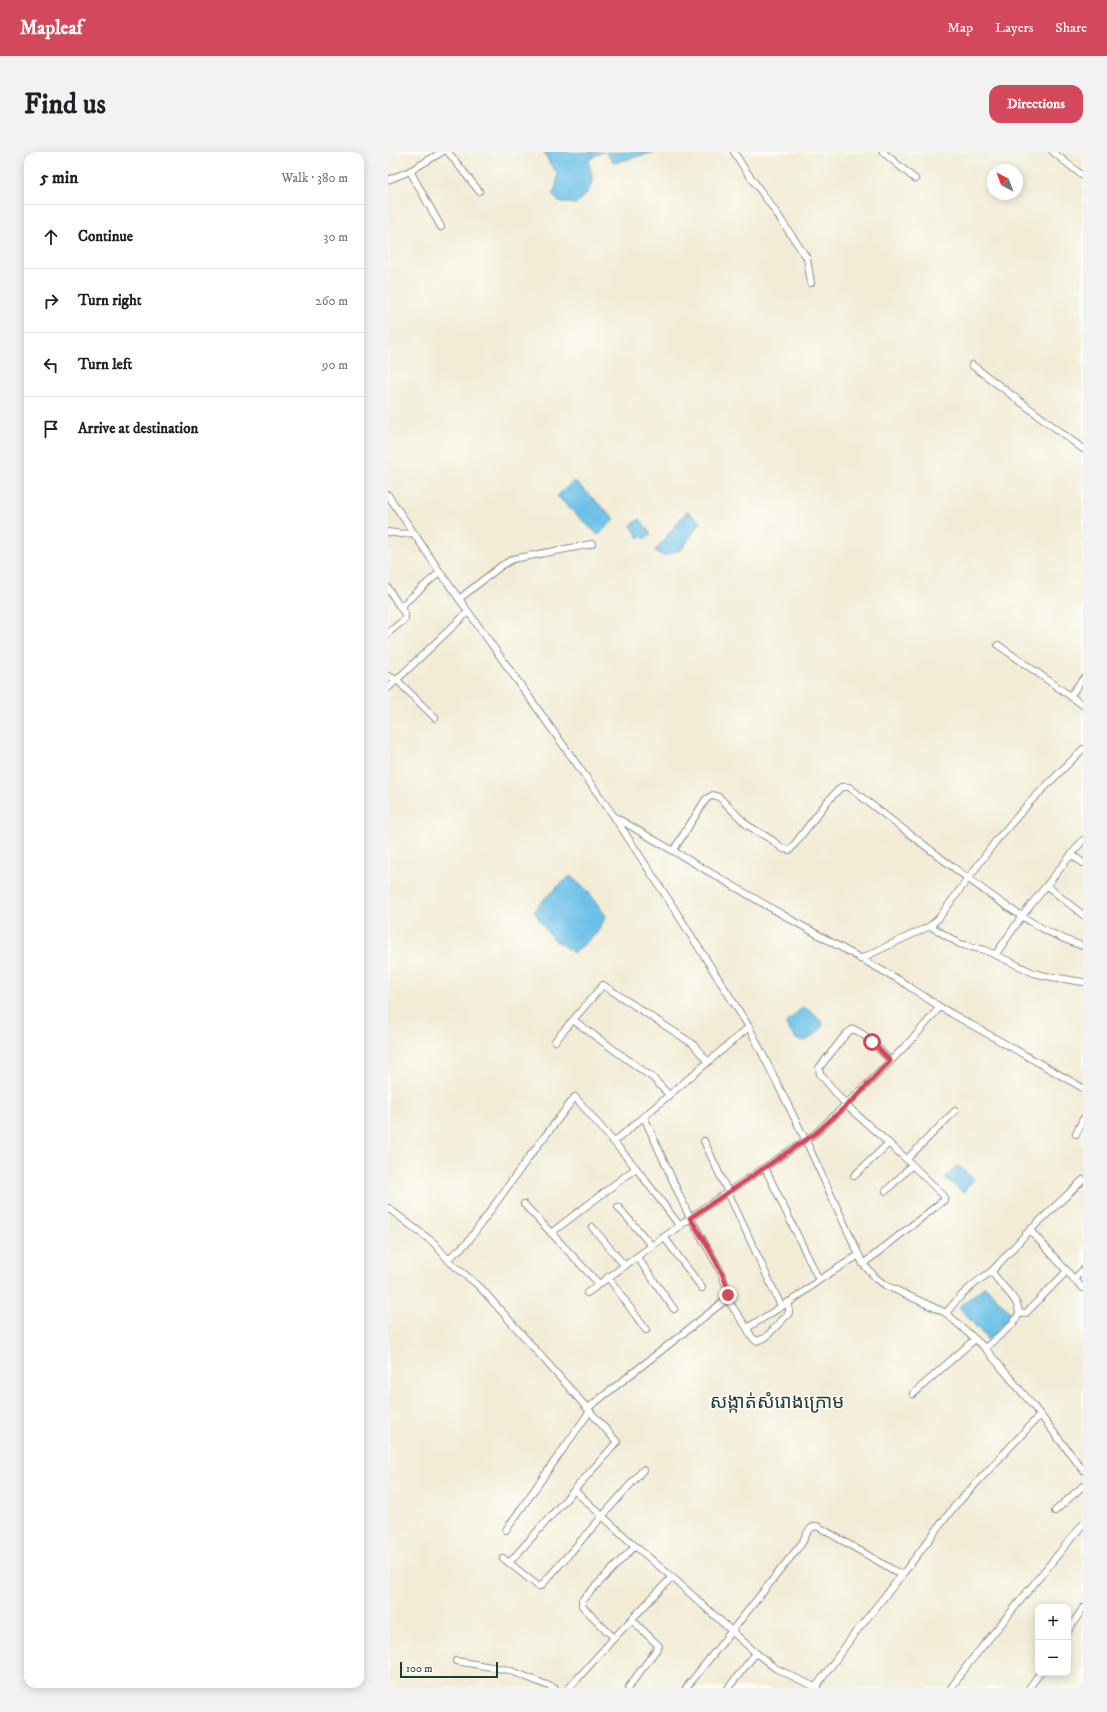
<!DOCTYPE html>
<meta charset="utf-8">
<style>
:root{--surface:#fff;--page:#f2f2f2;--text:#202124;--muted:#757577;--line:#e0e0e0;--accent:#d1495b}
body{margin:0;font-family:"IM FELL DW Pica","Noto Sans Khmer",serif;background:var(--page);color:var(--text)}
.controls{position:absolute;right:12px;bottom:12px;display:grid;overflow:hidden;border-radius:8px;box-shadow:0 2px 10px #0003}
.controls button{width:36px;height:36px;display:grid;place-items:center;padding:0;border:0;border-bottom:1px solid var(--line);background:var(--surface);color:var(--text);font:20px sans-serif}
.compass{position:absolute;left:599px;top:12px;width:36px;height:36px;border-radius:50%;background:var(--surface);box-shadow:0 2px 10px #0003;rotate:318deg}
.scale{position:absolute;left:12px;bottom:10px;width:98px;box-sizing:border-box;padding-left:4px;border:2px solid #1f3d34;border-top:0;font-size:11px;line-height:14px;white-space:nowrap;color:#1f3d34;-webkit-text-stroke:3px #fdfcf7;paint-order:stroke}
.stop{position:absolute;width:12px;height:12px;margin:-9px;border:3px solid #d1495b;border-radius:50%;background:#fff}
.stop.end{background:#d1495b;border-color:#fff;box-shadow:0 1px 4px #0008}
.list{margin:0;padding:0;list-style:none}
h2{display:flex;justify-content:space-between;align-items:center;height:52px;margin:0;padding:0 16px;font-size:17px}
h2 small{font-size:13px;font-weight:400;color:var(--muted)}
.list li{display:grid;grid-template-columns:26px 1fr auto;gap:12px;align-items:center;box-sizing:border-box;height:64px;padding:0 16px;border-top:1px solid var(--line)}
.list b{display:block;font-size:15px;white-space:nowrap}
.list em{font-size:13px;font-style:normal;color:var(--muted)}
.icon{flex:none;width:22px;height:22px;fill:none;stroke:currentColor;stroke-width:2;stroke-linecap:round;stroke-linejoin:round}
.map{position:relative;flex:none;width:695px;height:1536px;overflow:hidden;border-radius:12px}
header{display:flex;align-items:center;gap:24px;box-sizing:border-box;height:56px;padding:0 20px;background:var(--accent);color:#fff}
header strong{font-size:19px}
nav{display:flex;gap:22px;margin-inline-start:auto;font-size:14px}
.intro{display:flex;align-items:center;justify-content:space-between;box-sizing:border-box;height:96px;padding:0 24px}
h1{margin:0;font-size:28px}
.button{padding:10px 18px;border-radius:12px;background:var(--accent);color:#fff;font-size:14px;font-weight:700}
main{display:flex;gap:24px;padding:0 24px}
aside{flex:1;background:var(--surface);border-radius:12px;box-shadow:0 2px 10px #0003}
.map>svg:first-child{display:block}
.water{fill:#6bc0e8;stroke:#457e8e}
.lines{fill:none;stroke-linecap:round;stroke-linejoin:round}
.street-casing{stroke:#889485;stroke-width:8}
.street{stroke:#fff;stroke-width:6}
.route{stroke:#d1495b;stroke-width:5}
.labels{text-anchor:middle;stroke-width:3;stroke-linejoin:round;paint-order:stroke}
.quarter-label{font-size:19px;fill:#1f3d34;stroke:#fdfcf7}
</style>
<header>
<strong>Mapleaf</strong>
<nav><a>Map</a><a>Layers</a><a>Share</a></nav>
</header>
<div class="intro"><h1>Find us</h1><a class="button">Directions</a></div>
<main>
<aside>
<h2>5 min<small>Walk · 380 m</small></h2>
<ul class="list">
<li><svg class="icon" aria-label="ahead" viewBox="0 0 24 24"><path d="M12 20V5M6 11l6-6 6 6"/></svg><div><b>Continue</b></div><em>30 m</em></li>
<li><svg class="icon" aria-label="right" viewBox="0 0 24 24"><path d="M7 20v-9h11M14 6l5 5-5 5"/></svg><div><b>Turn right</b></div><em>260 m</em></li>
<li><svg class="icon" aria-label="left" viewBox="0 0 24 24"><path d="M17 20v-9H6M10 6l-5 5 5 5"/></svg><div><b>Turn left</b></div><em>90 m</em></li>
<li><svg class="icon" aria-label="arrive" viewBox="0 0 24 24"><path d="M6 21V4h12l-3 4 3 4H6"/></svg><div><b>Arrive at destination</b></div></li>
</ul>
</aside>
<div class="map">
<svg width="695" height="1536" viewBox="0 0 695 1536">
<rect width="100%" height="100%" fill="#fdfcf7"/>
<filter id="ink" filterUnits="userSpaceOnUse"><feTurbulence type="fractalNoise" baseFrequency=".025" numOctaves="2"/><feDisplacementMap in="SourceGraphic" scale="8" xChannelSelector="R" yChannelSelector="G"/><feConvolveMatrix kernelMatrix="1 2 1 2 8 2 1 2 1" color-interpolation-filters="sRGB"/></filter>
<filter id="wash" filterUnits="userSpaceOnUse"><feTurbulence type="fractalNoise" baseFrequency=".012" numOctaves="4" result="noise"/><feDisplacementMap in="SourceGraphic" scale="16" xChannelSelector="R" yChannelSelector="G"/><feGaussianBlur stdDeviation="0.9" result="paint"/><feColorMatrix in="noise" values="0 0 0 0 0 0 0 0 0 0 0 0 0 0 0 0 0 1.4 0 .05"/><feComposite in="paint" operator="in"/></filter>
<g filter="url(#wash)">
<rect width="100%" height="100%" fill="#f2ecd6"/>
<g class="water">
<path d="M156,0H216L208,3L201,8C201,15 204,19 204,25C205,36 195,47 187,52L171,50L164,42L168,35L170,22L162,12Z"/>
<path d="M217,0H267L226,11Z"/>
<path d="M186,329L227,367L210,383L169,344Z"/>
<path d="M299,359L313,370L294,397L276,404L267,399Z"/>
<path d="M252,367L263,382L256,387L253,384L251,386L243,373Z"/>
<path d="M182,724L200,739L218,764L209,781L186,801L164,786L146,760L157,746Z"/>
<path d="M415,855L427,862L435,872L432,878L418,889L408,887L397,872Z"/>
<path d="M569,1013L586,1027L575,1040L557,1026Z"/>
<path d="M597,1134L624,1162L600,1188L571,1155Z"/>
</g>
</g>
<g filter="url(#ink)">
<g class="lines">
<defs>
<g id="street">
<path d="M60,0L91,39"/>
<path d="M346,0L356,16L380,49L419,106L423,131"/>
<path d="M495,0L527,27"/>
<path d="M665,0L695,24"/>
<path d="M22,19L53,75"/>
<path d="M0,28L22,19L54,0"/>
<path d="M584,213L695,297"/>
<path d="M0,343L52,420L225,663L280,747L361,875L418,989L475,1112L488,1126L497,1133L558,1161L597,1196L643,1251L695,1318"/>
<path d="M0,380L13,382L26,381"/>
<path d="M0,436L12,455L52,420"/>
<path d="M71,447L113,414L125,407L204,392"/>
<path d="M0,481L17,467V462L12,455"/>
<path d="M610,493L695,553"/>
<path d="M0,524L9,528L47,566"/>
<path d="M0,536L80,460"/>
<path d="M682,544L695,527"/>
<path d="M227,665L402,767L513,829L552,855L695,936"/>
<path d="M285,699L318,647L325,643L331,645L359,673L384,688L395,697L402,698L439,650L453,635H461C491,659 522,682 553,706C593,736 646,779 695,794"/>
<path d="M684,703L695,711"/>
<path d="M659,734L695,763"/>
<path d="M542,774L572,792L597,798L646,821L658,824L695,830"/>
<path d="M608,802L634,764L695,688"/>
<path d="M472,807L542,774L551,766L607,690L642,650L695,597"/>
<path d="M185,868L265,926L281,943"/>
<path d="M167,889L215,833L305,892L320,910"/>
<path d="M688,982L695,967"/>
<path d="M316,989L393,1154"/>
<path d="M226,990L361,875"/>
<path d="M519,1007L567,959"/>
<path d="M377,1016L431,1128"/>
<path d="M466,1024L501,991"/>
<path d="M498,1039L524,1013"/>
<path d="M136,1052L211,1132"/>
<path d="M230,1055L264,1094"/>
<path d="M0,1056L46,1091L62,1110L92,1135L229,1290L121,1411"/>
<path d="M204,1075L237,1114"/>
<path d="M642,1078L686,1127L695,1118"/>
<path d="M163,1081L248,1016"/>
<path d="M276,1085L314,1136"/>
<path d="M249,1105L286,1157"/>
<path d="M60,1107L79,1091L141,1005L187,945L248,1016L291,1073"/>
<path d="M475,1112L556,1048V1044L514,1003L459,954L432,922L431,916L458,882L465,877C480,883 491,897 502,909"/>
<path d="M220,1125L258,1178"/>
<path d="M686,1127L695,1136"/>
<path d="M199,1141L316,1056L428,981L489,923L528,883L552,855"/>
<path d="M339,1147L359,1176L409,1145L431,1128L471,1103"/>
<path d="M558,1161C571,1144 587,1130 604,1119"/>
<path d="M631,1162L638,1161L679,1119"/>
<path d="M359,1176L363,1184L368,1189L377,1186L401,1161V1150"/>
<path d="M597,1196L624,1173L631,1162C631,1145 611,1134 604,1119L638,1082L695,1028"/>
<path d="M525,1242L587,1187"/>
<path d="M200,1256L339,1147L341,1141L331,1116L299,1060L256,965"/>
<path d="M187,1339L247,1394L284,1425L368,1501L387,1516L429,1536"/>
<path d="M667,1359L695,1334"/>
<path d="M118,1378L202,1259"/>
<path d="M115,1406L150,1434H153L255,1318"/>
<path d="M680,1479L695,1456"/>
<path d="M226,1486L194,1454V1448L247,1394"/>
<path d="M68,1509L121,1518L166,1536"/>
<path d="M181,1536L226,1486L284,1425"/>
<path d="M240,1536L271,1494L244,1468"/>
<path d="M298,1536L414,1391C418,1384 420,1375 429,1374L514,1423"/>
<path d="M340,1536L368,1501"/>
<path d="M427,1536L467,1481L514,1423L566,1355L652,1263"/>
<path d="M563,1536L581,1511L695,1372"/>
<path d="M641,1536L652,1521"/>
</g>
</defs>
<use href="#street" class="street-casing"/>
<use href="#street" class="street"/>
</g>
</g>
<g class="lines" filter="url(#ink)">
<path class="route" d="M340,1143C342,1129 311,1080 302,1066L428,981L465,948L502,909L484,890"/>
</g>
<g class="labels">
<g class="quarter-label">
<text x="389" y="1256">សង្កាត់សំរោងក្រោម</text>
</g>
</g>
</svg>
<div class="controls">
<button>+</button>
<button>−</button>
</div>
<svg class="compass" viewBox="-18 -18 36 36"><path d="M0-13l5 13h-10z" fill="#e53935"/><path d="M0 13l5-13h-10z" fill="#757577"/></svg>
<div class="scale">100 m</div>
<div class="stop" style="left:484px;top:890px"></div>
<div class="stop end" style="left:340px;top:1143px"></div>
</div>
</main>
